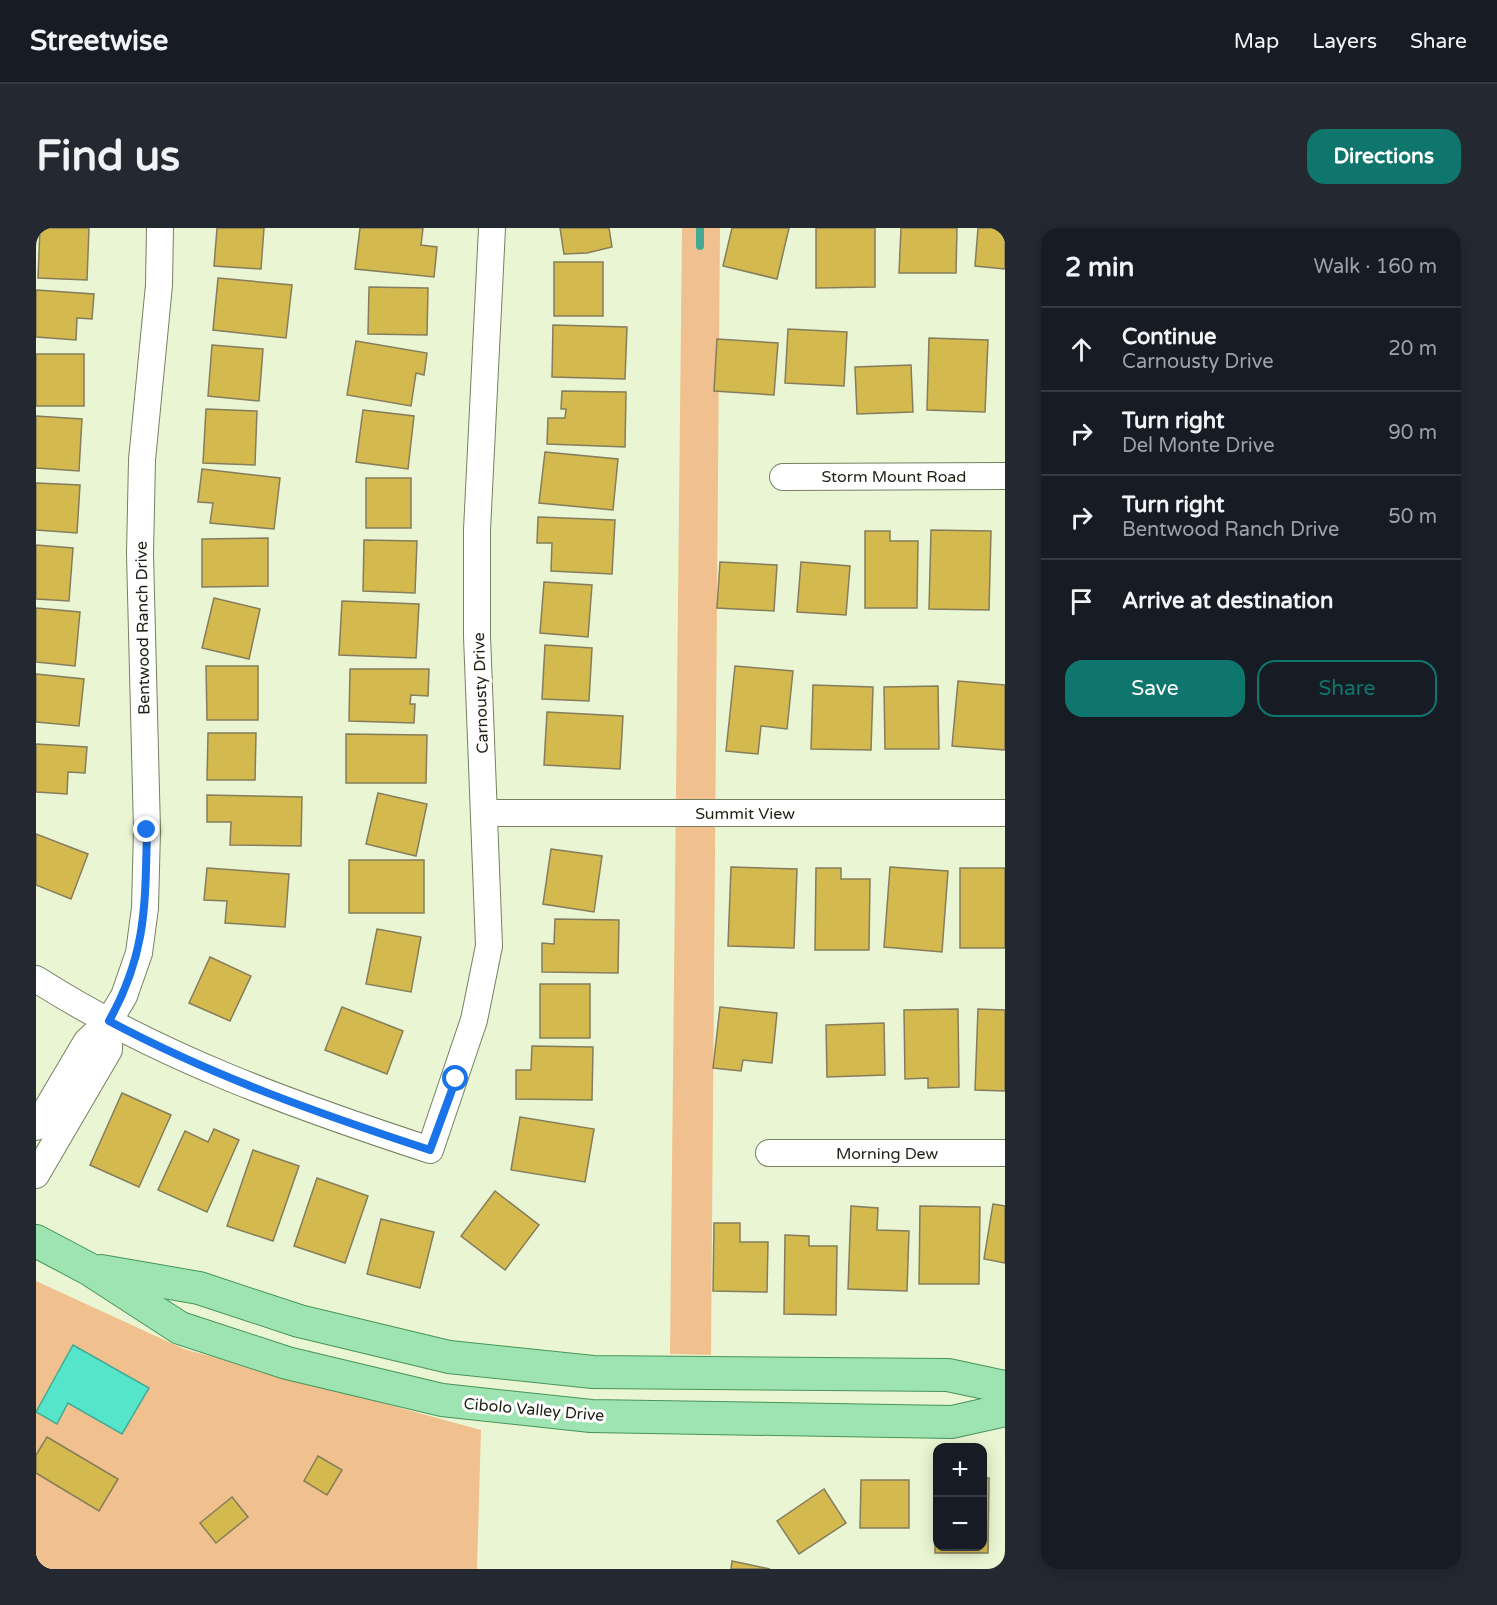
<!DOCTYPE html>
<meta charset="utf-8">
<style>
:root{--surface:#171b24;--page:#242831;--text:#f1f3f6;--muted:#9ea1a6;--line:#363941;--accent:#0f766e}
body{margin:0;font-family:"Varela Round",sans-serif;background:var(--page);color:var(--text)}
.controls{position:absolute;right:18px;bottom:18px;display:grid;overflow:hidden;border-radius:12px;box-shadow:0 3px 15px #0003}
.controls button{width:54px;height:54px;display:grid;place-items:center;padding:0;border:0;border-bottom:2px solid var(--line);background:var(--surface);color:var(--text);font:30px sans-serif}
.stop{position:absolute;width:18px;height:18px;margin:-14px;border:4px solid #1a73e8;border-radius:50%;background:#fff}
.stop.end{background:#1a73e8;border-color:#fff;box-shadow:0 2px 6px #0008}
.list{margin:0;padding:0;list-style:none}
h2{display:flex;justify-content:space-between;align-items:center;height:78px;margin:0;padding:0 24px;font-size:26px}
h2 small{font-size:20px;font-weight:400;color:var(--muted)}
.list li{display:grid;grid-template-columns:39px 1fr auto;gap:18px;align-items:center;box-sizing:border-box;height:84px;padding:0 24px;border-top:2px solid var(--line)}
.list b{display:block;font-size:22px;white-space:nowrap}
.list p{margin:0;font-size:20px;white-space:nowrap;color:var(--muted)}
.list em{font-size:20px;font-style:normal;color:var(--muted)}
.actions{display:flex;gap:12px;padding:18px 24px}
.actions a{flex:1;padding:14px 0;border:2px solid var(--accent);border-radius:18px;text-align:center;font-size:21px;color:var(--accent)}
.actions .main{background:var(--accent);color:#fff}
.icon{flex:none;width:33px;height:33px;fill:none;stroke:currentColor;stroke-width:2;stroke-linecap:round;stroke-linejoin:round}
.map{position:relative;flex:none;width:969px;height:1341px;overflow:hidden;border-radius:18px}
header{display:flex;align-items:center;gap:36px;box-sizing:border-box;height:84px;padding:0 30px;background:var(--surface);border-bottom:2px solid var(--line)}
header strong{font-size:28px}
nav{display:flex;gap:33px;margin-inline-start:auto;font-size:21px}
.intro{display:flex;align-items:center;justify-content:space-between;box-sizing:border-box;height:144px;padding:0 36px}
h1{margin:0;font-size:42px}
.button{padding:15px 27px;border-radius:18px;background:var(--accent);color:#fff;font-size:21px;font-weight:700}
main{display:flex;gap:36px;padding:0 36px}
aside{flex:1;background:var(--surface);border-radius:18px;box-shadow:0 3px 15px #0003}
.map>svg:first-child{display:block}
.green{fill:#f0c18e}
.water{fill:#55e5cb;stroke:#44aa94;stroke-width:1.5}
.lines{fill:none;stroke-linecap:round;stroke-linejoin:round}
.stream{stroke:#44aa94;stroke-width:8}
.building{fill:#d3b94e;stroke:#857d5c;stroke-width:1.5}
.minor-casing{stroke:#768061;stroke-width:28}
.major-casing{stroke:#47945a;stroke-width:34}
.minor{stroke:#fff;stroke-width:26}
.major{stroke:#9ee3b2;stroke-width:32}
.route{stroke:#1a73e8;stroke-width:8}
.labels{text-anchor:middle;stroke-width:6;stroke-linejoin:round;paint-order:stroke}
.street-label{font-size:16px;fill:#1e2215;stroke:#fff}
</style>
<header>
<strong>Streetwise</strong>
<nav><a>Map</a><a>Layers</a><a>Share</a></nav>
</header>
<div class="intro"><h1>Find us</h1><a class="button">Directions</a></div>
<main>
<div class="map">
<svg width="969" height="1341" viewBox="0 0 969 1341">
<rect width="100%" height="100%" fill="#eaf6d3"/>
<g class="green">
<path d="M646,0H684L675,1127L634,1126Z"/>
<path d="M0,1053L148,1121L445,1202L441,1341H0Z"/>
</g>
<path class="water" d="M37,1117L113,1160L86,1206L32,1175L21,1196L0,1184Z"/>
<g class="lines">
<path class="stream" d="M664,18V0"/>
</g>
<g class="building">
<path d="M4,0H53L51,52L2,50Z"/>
<path d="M181,0H228L225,41L178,38Z"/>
<path d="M324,0H387L385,17L401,19L398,49L319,41Z"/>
<path d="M524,0H573L576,19L551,25L528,26Z"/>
<path d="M696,0H753L741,51L687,38Z"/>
<path d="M780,0H839V59L780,60Z"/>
<path d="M865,0H921L920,45H863Z"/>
<path d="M942,0H969V41L939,38Z"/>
<rect x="518" y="34" width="49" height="54"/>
<path d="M182,50L256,57L250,110L177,102Z"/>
<path d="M333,59L392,60L391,107L332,106Z"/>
<path d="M0,62L58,66L56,91L41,90L40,112L0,109Z"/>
<path d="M517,97L591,99L589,151L516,149Z"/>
<path d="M752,101L811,104L808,158L749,155Z"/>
<path d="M893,110L952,112L949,184L891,182Z"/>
<path d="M681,111L742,115L738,167L678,163Z"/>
<path d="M320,113L391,125L388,147L380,145L375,178L311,167Z"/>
<path d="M176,117L227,121L223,173L172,168Z"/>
<rect x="0" y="126" width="48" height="52"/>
<path d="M875,137L877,184L821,186L819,139Z"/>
<path d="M526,163L590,164L589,219L511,216L512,190H529L530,181H525Z"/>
<path d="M170,181L221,183L219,237L167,235Z"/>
<path d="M327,182L378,188L372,241L320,234Z"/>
<path d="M0,188L46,191L43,243L0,240Z"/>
<path d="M509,224L582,231L577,282L503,275Z"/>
<path d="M166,241L244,250L238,301L174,295L177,275L162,274Z"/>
<rect x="330" y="250" width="45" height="50"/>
<path d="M0,255L44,257L41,305L0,302Z"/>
<path d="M502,289L579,292L576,346L515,343L516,315H501Z"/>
<path d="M895,302L955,303L953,382L893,381Z"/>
<path d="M829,303H854V313H882L881,380H829Z"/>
<path d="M232,310V358L166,359V311Z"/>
<path d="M328,312L381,313L379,365L327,363Z"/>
<path d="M0,317L37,320L33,373L0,371Z"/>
<path d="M684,334L741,337L738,383L681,380Z"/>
<path d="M765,334L814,338L810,387L761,384Z"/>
<path d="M508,354L556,357L552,409L504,405Z"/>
<path d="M178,370L224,381L213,431L166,420Z"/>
<path d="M306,373L383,376L380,430L303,427Z"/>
<path d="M0,380L44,384L39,438L0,434Z"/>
<path d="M509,417L556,420L553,473L506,471Z"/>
<path d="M170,438H222V492H171Z"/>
<path d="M699,438L757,443L751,501L725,498L722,526L690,523Z"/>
<path d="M314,441H393L392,468L375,467L374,476H379L378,495L313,493Z"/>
<path d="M0,446L48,451L43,498L0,494Z"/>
<path d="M922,453L969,457V522L916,518Z"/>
<path d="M777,457L837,459L835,522L775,521Z"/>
<path d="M902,458L903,521H849L848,459Z"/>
<path d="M511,484L587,488L584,541L508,537Z"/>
<path d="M172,505H220L219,552H171Z"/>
<path d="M310,506L391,507L390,555H310Z"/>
<path d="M0,516L51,519L49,545L32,544L31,566L0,564Z"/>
<path d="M342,565L391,576L380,628L330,616Z"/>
<path d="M171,567L266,569L265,618L194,617L195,594H171Z"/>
<path d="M0,606L52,626L35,671L0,657Z"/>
<path d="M515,621L566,628L558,684L507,676Z"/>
<rect x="313" y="632" width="75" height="53"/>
<path d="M695,639L761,641L758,720L692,718Z"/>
<path d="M854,639L912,643L906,724L848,719Z"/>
<path d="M171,640L253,646L249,699L189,695L191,673L168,672Z"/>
<path d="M780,640H805V651H834L833,722H779Z"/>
<rect x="924" y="640" width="45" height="80"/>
<path d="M519,691L583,692L582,745L506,744V715L518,716Z"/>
<path d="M341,701L385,709L375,764L330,756Z"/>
<path d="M174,729L215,748L194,793L153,775Z"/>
<rect x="504" y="756" width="50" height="54"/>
<path d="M306,779L367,803L351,846L289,822Z"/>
<path d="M684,779L741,785L736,835L707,832L705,843L677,840Z"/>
<path d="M922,781L923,859L892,860V850L869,851L868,782Z"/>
<path d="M942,781L969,782V863L939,862Z"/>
<path d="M848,795L849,847L791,849L790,797Z"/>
<path d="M496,818L557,819L556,872L480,871V842H495Z"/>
<path d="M86,865L135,887L103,959L54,937Z"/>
<path d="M484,889L558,901L549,954L475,942Z"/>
<path d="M178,901L203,912L171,984L122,962L149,903L172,914Z"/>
<path d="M217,922L263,938L237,1013L191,998Z"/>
<path d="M281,950L332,968L309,1035L258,1018Z"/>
<path d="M459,963L503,997L469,1042L425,1008Z"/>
<path d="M957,976L969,978V1035L948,1031Z"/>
<path d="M815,978L842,980L841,1002L873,1003L871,1063L812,1061Z"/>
<path d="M884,978L944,979L943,1056H883Z"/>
<path d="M345,991L398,1004L384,1060L331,1046Z"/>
<path d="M678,995H704V1014H732L731,1064L677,1063Z"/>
<path d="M749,1007L773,1008V1018H801L800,1087L748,1086Z"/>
<path d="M11,1209L82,1251L63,1283L0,1245V1227Z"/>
<path d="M282,1228L306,1242L291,1267L268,1253Z"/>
<path d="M899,1250H902V1318H946V1250H953L952,1325H899Z"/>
<path d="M825,1252H873V1300H824Z"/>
<path d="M788,1261L810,1295L763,1326L741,1293Z"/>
<path d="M196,1269L212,1289L180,1315L164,1295Z"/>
<path d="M696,1333L734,1341H695Z"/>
</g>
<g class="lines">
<defs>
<g id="minor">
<path d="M747,249L969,248"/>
<path d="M450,585H969"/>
<path d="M0,751C122,829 257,877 394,922L438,792L453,718L441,408V302L456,0"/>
<path d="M0,899L51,813L73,793L88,768L103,725L109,680L111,602L104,326L106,232L123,57L124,0"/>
<path d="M733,925H969"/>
<path d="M0,947L73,822V793"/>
</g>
<g id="major">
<path d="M0,1013L53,1041L144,1100L251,1135L406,1172L555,1188L916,1194L969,1182"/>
<path d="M65,1043L163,1060L263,1093L413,1129L557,1144L912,1147L969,1159"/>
</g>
</defs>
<use href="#minor" class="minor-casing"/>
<use href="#major" class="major-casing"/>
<use href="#minor" class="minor"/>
<use href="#major" class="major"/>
</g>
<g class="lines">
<path class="route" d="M111,602C109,677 111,725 73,793C176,848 284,886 394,922L420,851"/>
</g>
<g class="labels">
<g class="street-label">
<text x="858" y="254">Storm Mount Road</text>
<text transform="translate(106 400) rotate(-91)" y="6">Bentwood Ranch Drive</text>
<text transform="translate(444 465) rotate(-92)" y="6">Carnousty Drive</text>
<text x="709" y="591">Summit View</text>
<text x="851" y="931">Morning Dew</text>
<text transform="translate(498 1181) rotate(5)" y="6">Cibolo Valley Drive</text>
</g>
</g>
</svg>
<div class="controls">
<button>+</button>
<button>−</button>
</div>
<div class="stop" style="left:420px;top:851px"></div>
<div class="stop end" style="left:111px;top:602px"></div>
</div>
<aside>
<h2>2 min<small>Walk · 160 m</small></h2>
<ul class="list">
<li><svg class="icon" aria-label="ahead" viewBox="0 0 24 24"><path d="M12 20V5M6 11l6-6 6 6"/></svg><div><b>Continue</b><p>Carnousty Drive</p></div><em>20 m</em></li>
<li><svg class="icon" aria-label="right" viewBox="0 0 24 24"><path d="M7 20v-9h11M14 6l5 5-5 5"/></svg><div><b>Turn right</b><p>Del Monte Drive</p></div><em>90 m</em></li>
<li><svg class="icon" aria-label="right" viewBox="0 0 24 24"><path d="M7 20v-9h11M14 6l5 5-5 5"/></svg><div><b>Turn right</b><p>Bentwood Ranch Drive</p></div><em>50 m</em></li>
<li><svg class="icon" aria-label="arrive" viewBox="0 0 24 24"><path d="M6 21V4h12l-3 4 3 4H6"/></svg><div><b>Arrive at destination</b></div></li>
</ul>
<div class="actions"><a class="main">Save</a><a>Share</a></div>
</aside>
</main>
